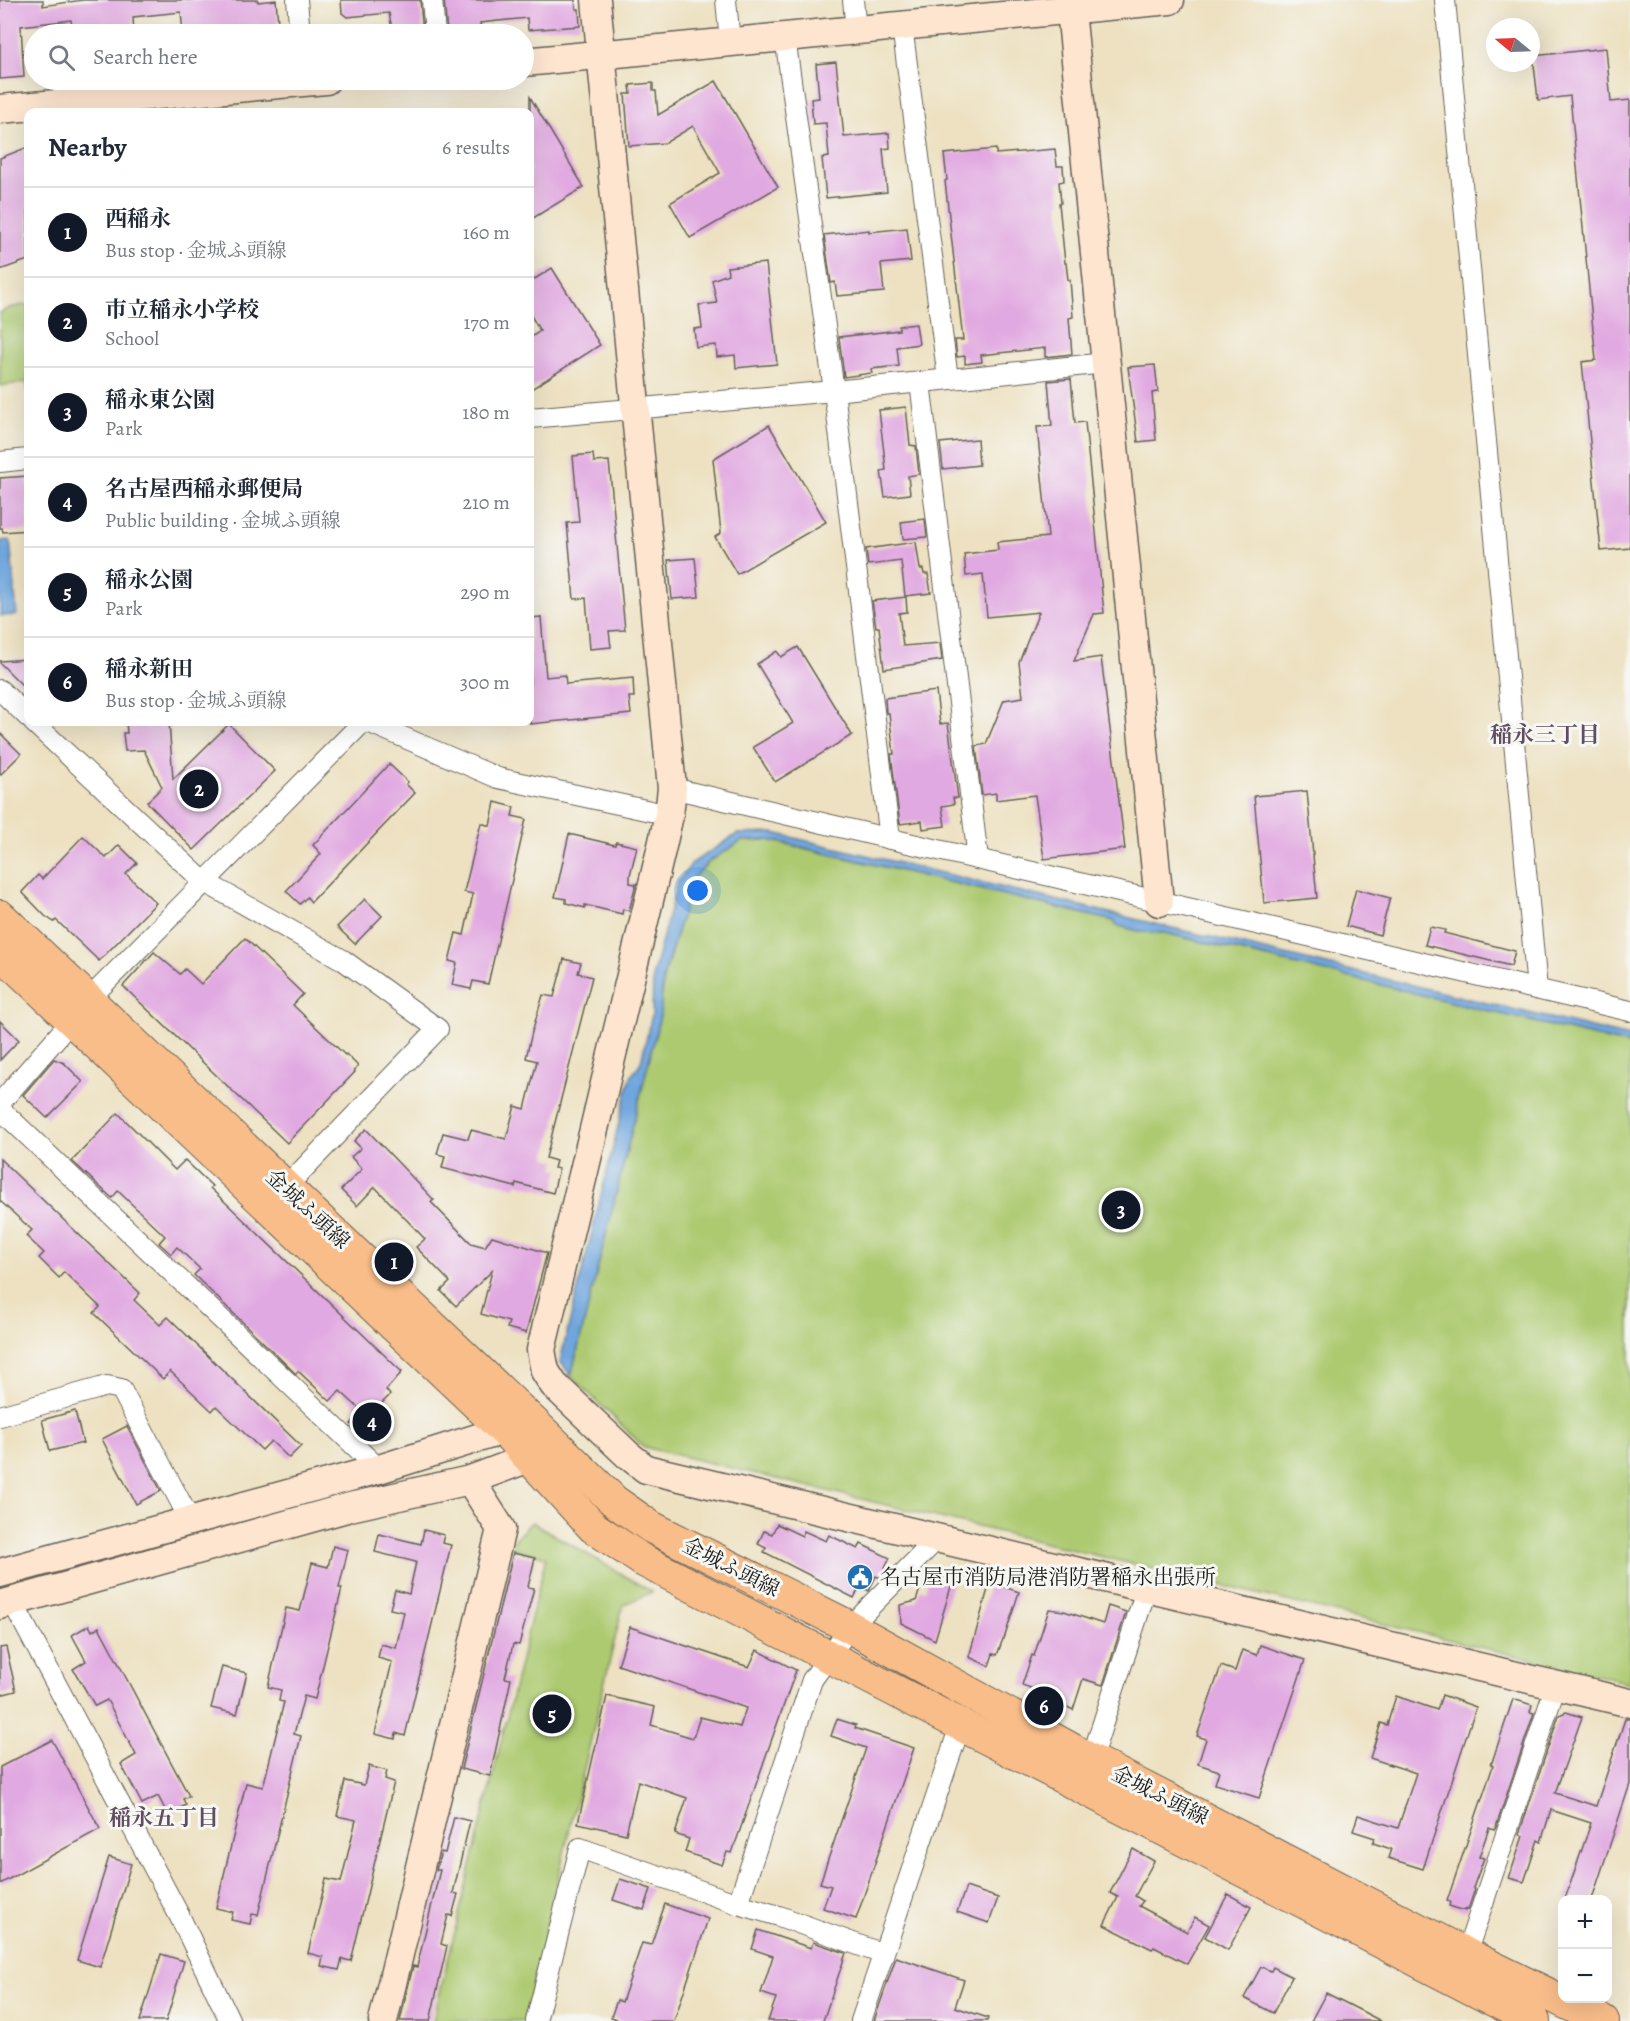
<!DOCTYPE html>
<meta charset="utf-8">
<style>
:root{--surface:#fff;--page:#f6f6f7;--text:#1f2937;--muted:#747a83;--line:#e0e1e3;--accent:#111827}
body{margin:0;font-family:Alegreya,"Noto Serif JP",serif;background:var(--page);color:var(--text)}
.controls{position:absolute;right:18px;bottom:18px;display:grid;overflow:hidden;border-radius:12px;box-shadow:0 6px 24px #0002}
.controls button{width:54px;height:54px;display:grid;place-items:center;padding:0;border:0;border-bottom:2px solid var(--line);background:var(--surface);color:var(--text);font:30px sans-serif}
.compass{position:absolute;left:1486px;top:18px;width:54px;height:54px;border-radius:50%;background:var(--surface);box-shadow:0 6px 24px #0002;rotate:289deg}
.you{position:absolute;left:698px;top:891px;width:21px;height:21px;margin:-15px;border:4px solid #fff;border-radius:50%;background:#1a73e8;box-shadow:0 0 0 9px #1a73e833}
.badge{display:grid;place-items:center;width:39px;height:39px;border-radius:50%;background:var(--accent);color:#fff;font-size:20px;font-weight:700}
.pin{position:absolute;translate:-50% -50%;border:3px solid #fff;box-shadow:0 2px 6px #0006}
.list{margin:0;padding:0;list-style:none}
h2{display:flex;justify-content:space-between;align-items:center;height:78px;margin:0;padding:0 24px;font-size:26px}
h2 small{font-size:20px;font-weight:400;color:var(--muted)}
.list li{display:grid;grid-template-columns:39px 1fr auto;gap:18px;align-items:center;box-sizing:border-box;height:90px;padding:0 24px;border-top:2px solid var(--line)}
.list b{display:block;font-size:22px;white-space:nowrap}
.list p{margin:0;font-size:20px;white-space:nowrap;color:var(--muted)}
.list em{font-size:20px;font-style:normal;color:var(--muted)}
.icon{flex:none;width:33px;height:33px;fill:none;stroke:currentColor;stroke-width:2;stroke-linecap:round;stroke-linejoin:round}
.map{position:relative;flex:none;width:1630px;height:2021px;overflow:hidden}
.search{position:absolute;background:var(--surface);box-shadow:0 6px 24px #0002;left:24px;top:24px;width:510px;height:66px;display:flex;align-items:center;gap:15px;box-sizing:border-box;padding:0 21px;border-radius:33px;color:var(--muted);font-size:22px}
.panel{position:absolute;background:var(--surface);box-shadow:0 6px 24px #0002;left:24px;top:108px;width:510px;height:618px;border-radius:12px}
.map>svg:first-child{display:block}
.green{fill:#adca71;stroke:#647346;stroke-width:1.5}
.water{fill:#6fa6de;stroke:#46617d;stroke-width:1.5}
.building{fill:#e1a9e1}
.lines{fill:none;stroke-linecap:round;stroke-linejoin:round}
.street-casing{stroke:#656156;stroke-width:22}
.secondary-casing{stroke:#656156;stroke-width:31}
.primary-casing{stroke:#656156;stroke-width:34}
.street{stroke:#fff;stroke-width:20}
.secondary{stroke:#fde5d0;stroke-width:28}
.primary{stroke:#f9bd89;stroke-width:32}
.labels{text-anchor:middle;stroke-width:6;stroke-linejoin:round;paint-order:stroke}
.street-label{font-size:21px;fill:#1c1c1c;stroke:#f6f6f2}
.poi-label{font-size:21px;fill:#1c1c1c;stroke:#f6f6f2;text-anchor:start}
.neighbourhood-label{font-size:22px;font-weight:bold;fill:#614d61;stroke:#f6f6f2}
</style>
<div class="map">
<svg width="1630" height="2021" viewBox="0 0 1630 2021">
<rect width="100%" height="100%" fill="#f6f6f2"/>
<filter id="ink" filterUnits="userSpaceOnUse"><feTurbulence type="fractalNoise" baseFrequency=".0167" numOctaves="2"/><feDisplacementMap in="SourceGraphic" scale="12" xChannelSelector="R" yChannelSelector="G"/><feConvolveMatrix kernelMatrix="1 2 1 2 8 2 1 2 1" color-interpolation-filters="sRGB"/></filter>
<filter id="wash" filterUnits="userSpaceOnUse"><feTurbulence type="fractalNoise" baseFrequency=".008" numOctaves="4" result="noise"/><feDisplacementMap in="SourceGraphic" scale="24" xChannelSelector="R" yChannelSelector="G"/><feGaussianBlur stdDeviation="1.35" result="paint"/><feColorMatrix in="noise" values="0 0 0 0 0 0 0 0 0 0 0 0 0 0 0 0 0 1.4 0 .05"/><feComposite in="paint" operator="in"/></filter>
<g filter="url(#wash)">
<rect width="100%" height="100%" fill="#ede1c1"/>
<g class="green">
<path d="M24,305H28V393L27,382L0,386V313L9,308Z"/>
<path d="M768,840L1115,921L1116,925L1142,932L1165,933L1630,1045V1683L644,1447L571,1376L660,1016L663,979L693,878L710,861L741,841Z"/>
<path d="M532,1522L652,1592L623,1605L524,2021H433L546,1557L513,1548L515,1539Z"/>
</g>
<g class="water">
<path d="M10,540L17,615L0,616V541Z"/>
<path d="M774,833L1630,1037V1045L1165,933L1142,932L1116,925L1114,921L780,842L768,840L741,841L710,861L693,878L663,979L660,1016L571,1376L560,1361L630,1078L641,1062L652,1014L653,974L677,883L692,863L737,834Z"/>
</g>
<g id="blocks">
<g class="building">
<path d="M0,0H43V6L83,0H258V2L276,0L279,34H183L181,12L133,17L134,34H73L71,20L21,26L24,77L0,79Z"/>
<path d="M341,0H420L423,33L393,34L389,13L347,17L342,13Z"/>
<path d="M444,0H575L576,9H579L580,26L528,30L527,18L480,23L481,33L463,34L462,30L447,32Z"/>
<path d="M1606,48L1611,102L1630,100V548L1601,551L1582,362L1596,360L1570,96L1538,100L1533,56Z"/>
<path d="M836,62L844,137L889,133L890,148L883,149L887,192L826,198L822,158L829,157L826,123L813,124L811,99L819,98L816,64Z"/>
<path d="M716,81L778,187L690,238L670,203L720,173L693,126L665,143L629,146L625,94H631L630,85L653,83V91H656L658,115Z"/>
<path d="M530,97L584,187L530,220Z"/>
<path d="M28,147V260L0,270V158Z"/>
<path d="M996,149V154L1055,149L1057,166H1063L1064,181L1059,182L1061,203H1059L1065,263H1066L1068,280H1070L1073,317L1069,318L1072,354L1045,357V348L981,355L982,362L965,364V356L957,357L955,340H963L945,181L947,180L944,154Z"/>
<path d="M907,228L911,261L881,264L884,292L837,296L835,282L831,283L824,235L869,230V232Z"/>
<path d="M766,263L777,364L736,368L735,355L717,357L716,345L696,347L694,329L702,328L699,305L717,303L712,280L728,274L727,267Z"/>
<path d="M552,268L600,345L530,390V338L540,331L530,314V282Z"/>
<path d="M916,324L919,344L897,347L899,366L871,369L872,373L844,377L839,337L899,330V326Z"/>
<path d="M1155,365L1158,392L1152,393L1156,440L1138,442L1128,367Z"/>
<path d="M1071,379L1075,423L1085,422L1104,613L1094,614L1074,661L1101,657L1125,849L1044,859L1035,795L996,800V793L982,795L976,746L986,744L1004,700L1023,697L1019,662L1039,612L987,617L983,574L966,576L964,554L998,550L997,542L1048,537L1037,427L1052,426L1048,381Z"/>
<path d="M906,407L910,445L916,446L919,474L908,476L910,494L885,497L881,471L886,470L879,410Z"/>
<path d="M769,425L826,522L737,574L715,537L721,533L713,459Z"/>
<path d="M977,439L979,465L943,469L940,443Z"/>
<path d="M593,454L594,462L609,461L625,630L609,631L611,647L590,649L586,598L574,599L567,523L579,522L573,456Z"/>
<path d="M28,476V530L3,532L2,528H0V478Z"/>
<path d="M925,519L927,537L903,539L901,522Z"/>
<path d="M916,542L920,569H923L924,574H928L931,593L905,596L901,561L868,565L866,549Z"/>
<path d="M695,558L699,597L672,599L668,560Z"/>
<path d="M906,597L907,612L899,613L903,646L940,643L942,660L884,669L879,627H876L872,601Z"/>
<path d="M541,617L546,677L565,675L566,684L633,678L634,697H629L631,714L530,724V618Z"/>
<path d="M798,647L852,735L775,782L753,747L793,723L757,664L777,651L781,657Z"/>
<path d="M28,659V691L0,663V661Z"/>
<path d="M936,691L940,724L948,723L958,798H953L954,804L942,806L945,826L923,829L922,821L900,824L891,754H894L889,713H886L885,698Z"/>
<path d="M126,722H169L173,779L229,724L275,771L194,850L147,802L162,787L144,750L125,751L123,733H127Z"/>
<path d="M0,733L21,754L0,775Z"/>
<path d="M389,764L408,782L406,784L415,793L311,902L307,897L300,904L286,891L321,854L313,845Z"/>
<path d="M1307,791L1317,898L1264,903L1254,796Z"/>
<path d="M495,802L514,807L512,816L526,819L488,984L473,981L471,989L452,985L457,963L449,961L456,933L464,935L473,894L464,892L481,823L490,826Z"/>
<path d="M569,834L615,845L616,842L637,847L630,875V883L636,884L629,911L623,909L622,914L585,905V908L566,903V899L555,897Z"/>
<path d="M83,836L106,858L119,845L137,863L126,874L156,903L99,961L56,920L54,922L45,916L22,892L38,875L42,879Z"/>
<path d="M1356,889L1390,898L1380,935L1346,926Z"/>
<path d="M365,899L382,916L355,944L337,927Z"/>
<path d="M1430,927L1445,930L1444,933L1515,951L1511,966L1425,945Z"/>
<path d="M245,938L303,994L293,1005L345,1055L346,1054L358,1066L354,1071L355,1072L287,1143L123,986L154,952L180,974L185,969L201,984Z"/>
<path d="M564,959L581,963L578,973L592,977L546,1158L556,1161L554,1168L559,1169L553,1193L516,1183L515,1187L442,1168L445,1156L437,1154L443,1133L468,1139L471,1130L506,1139L515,1106L525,1109L537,1061L526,1058L532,1032L543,995L554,997Z"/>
<path d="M0,1021L19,1040L0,1060Z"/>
<path d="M54,1059L64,1063L83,1082L47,1118L23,1095Z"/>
<path d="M118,1113L175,1170L185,1160L212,1186L210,1188L225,1202L402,1372L386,1390L390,1395L378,1407L391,1420L379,1434L376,1431L373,1435L371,1433L366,1438L351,1424L363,1412L340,1391L330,1401L298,1371L296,1374L194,1275L200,1269L177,1247L171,1254L159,1243L165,1236L118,1191L112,1198L72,1161Z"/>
<path d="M366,1129L434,1200L431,1202L471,1243L485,1247L492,1236L547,1253L526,1333L507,1328L509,1322L481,1314L492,1271L456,1306L441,1291L450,1282L416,1247L425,1239L375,1187L357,1206L341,1190L362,1169L351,1157L361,1148L354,1141Z"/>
<path d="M0,1159L140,1293L134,1300L160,1325L168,1317L301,1446L289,1458L271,1441L262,1450L216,1406L212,1411L170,1371L163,1379L94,1313L100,1307L64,1272L59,1278L39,1258L44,1253L26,1236L32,1230L0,1201Z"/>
<path d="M75,1411L83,1443L50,1451L42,1420Z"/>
<path d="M127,1426L161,1491L136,1504L102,1439Z"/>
<path d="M777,1524L802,1536L804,1531L826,1541L829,1535L858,1549L861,1544L890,1558L880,1578L876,1576L869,1591L860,1586L854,1598L764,1552L766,1548L758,1544L764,1531L772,1534Z"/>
<path d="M424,1530L444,1535L442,1543L451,1545L405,1736L396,1733L395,1739L375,1734L392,1662L378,1658L381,1644L396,1648L404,1612L390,1609L395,1590L409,1594L416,1562L375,1552L379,1534L421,1544Z"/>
<path d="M333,1546L348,1550L339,1588H342L315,1699L304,1696L294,1734L301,1736L258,1915L252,1914L250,1924L231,1920L233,1912L216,1908L246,1783L263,1787L284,1702L279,1701L281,1690L268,1687L286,1608L300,1611L312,1563L328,1567Z"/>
<path d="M513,1553L535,1558L528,1587L534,1588L519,1645L513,1644L505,1678L511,1679L490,1776L461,1769Z"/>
<path d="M930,1573L953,1580L935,1640L901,1623L900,1605L916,1601L920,1589L925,1590Z"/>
<path d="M990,1582L1019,1592L1004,1639H1003L997,1655L993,1654L989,1666L969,1657Z"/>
<path d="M1108,1606L1126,1612L1103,1685L1083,1679L1073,1710L1033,1689L1022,1685L1032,1655L1034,1656L1049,1609L1064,1611L1103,1624Z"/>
<path d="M89,1625L92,1631L99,1627L189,1796L183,1799L186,1805L168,1815L158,1796L142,1804L121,1764L136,1755L107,1700L95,1706L73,1669L86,1661L72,1635Z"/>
<path d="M630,1627L749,1667L757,1650L796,1670L732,1853L727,1852L722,1865L685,1852L689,1839L675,1834L687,1798L638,1781L626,1834L578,1823L607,1696L655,1707L651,1725L693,1738L700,1717L740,1727L746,1708L618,1665Z"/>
<path d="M1260,1645L1305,1660L1259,1798L1215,1784L1219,1771L1198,1764L1206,1739L1197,1736L1221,1666L1235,1671L1242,1650L1257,1655Z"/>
<path d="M6,1647L16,1691L0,1695V1648Z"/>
<path d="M222,1667L247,1673L237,1714L211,1708Z"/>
<path d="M1442,1695L1476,1707L1423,1869L1388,1858L1391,1849L1373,1843L1375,1838L1353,1831L1358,1815L1398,1828L1416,1773L1370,1758L1381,1723L1387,1725L1396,1696L1437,1710Z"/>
<path d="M1513,1699L1532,1705L1530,1712L1534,1713L1496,1827L1494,1830L1489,1828L1479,1857L1484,1858L1473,1888L1475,1889L1468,1910L1465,1909V1911L1449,1906L1450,1902L1447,1901L1493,1766L1491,1765Z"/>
<path d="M1566,1712L1582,1717L1555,1793L1596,1806L1625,1719H1630V1784L1592,1899H1565L1591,1823L1551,1810L1541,1842L1538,1840L1524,1882L1509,1878L1523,1836L1519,1834L1559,1715Z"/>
<path d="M837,1719L856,1725L855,1728L914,1748L856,1919L823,1908L831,1886L820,1883L866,1748L831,1736Z"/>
<path d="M52,1740L100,1829L0,1884V1767Z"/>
<path d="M369,1766L387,1771L385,1779L394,1782L351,1961L342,1959L339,1970L321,1966L323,1957L308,1953L326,1879L341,1882L356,1820L337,1816L345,1781L364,1785Z"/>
<path d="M454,1817L470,1821L453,1893L458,1894L452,1916L448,1915L441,1944L447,1946L430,2021H400L413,1966L417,1967L440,1870H436L441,1852L445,1853Z"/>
<path d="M1133,1849L1154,1861L1135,1896L1143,1901L1139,1906L1187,1932L1195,1917L1209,1925L1187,1964L1154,1947L1152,1949L1104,1925L1118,1897L1110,1893Z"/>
<path d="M109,1857L131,1864L100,1967L77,1960Z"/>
<path d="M620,1879L651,1889L644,1910L613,1900Z"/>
<path d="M966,1887L998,1898L989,1923L957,1912Z"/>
<path d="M1228,1894L1251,1907L1228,1950L1205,1937Z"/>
<path d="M665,1904L708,1919L674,2021H621L611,2017L617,2000L622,2002L642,1943L651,1945Z"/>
<path d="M758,1930L811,1948L813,1942L846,1953L823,2021H768L776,1998L761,1993L773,1956L752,1949Z"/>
<path d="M161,1954L184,1961L166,2021H140Z"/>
<path d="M896,1957L964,1980L955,2007L988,2018L987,2021H874Z"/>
<path d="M1261,1967L1271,1971L1273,1967L1292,1977L1273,2013L1244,1998Z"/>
<path d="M1326,1993L1381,2021H1311Z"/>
</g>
</g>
</g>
<g filter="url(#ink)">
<use href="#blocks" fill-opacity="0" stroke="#656156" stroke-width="1.5"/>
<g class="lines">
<defs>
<g id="street">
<path d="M297,0L300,34"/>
<path d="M432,0L435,34"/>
<path d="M726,0L730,42"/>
<path d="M853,0L856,30"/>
<path d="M1445,0L1537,989"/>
<path d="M902,26L948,379"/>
<path d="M785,37L834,391L890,839"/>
<path d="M920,382L978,859"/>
<path d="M530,418L834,391L1106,363"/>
<path d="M0,462L28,459"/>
<path d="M0,690L28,717"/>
<path d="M33,722L203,881L343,960L438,1029L285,1188"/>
<path d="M368,722L498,778L669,815"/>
<path d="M672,788L1630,1011"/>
<path d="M88,1000L363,722"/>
<path d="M0,1103L72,1020"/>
<path d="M0,1109L379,1469"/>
<path d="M0,1416L107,1386L121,1389L191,1522"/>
<path d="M12,1601L179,1915L230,2021"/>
<path d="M1091,1760L1147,1587"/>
<path d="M738,1904L812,1680L850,1627L938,1538"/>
<path d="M1466,1954L1556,1685"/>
<path d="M536,2021L580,1848L738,1904L779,1916L883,1954"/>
<path d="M861,2021L961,1723"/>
</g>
<g id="secondary">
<path d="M596,0L672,788L669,815L662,846L541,1350L545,1371L554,1385L628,1455L646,1469L1630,1703"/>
<path d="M1071,10L1159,902"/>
<path d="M524,62L1170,0"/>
<path d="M0,109L326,80"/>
<path d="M0,1573L379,1469L532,1421L529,1458L470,1480L350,1507L0,1605"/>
<path d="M383,2021L501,1529L470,1480"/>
</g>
<g id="primary">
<path d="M0,916L532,1421L614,1501L651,1527L850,1627L1091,1760L1466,1954L1603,2021"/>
<path d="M0,952L504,1430L593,1527L642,1560L1534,2021"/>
</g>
</defs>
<use href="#street" class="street-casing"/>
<use href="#secondary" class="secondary-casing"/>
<use href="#primary" class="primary-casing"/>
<use href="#street" class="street"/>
<use href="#secondary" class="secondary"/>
<use href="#primary" class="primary"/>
</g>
</g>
<defs>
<symbol id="civic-disc" viewBox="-11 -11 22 22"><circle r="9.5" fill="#1f6fb2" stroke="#f6f6f2"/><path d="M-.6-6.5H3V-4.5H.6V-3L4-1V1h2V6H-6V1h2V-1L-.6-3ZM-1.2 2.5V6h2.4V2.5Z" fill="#fff"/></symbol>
</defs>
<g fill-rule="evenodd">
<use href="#civic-disc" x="845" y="1562" width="30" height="30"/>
</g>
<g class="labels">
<g class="street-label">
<text transform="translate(308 1209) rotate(43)" y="7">金城ふ頭線</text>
<text transform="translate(731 1567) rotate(27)" y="7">金城ふ頭線</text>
<text transform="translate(1160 1795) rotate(27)" y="7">金城ふ頭線</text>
</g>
<g class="poi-label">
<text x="880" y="1584">名古屋市消防局港消防署稲永出張所</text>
</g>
<g class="neighbourhood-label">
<text x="1545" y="742">稲永三丁目</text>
<text x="164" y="1825">稲永五丁目</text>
</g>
</g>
</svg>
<div class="controls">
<button>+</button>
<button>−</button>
</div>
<svg class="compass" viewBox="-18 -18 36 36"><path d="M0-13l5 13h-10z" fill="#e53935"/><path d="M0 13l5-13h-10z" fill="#747a83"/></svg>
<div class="you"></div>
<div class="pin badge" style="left:394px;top:1262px">1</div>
<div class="pin badge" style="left:199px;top:789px">2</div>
<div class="pin badge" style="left:1121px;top:1210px">3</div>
<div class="pin badge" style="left:372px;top:1422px">4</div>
<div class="pin badge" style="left:552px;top:1714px">5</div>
<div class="pin badge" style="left:1044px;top:1706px">6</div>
<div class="search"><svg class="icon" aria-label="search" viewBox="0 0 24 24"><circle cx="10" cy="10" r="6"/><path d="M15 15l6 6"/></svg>Search here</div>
<section class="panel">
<h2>Nearby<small>6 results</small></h2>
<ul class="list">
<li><span class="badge">1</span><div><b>西稲永</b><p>Bus stop · 金城ふ頭線</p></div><em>160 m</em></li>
<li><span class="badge">2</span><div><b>市立稲永小学校</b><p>School</p></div><em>170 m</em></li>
<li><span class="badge">3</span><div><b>稲永東公園</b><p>Park</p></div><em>180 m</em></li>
<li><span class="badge">4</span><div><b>名古屋西稲永郵便局</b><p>Public building · 金城ふ頭線</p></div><em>210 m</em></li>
<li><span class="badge">5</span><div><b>稲永公園</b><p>Park</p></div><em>290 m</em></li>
<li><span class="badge">6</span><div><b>稲永新田</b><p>Bus stop · 金城ふ頭線</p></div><em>300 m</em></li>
</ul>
</section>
</div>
